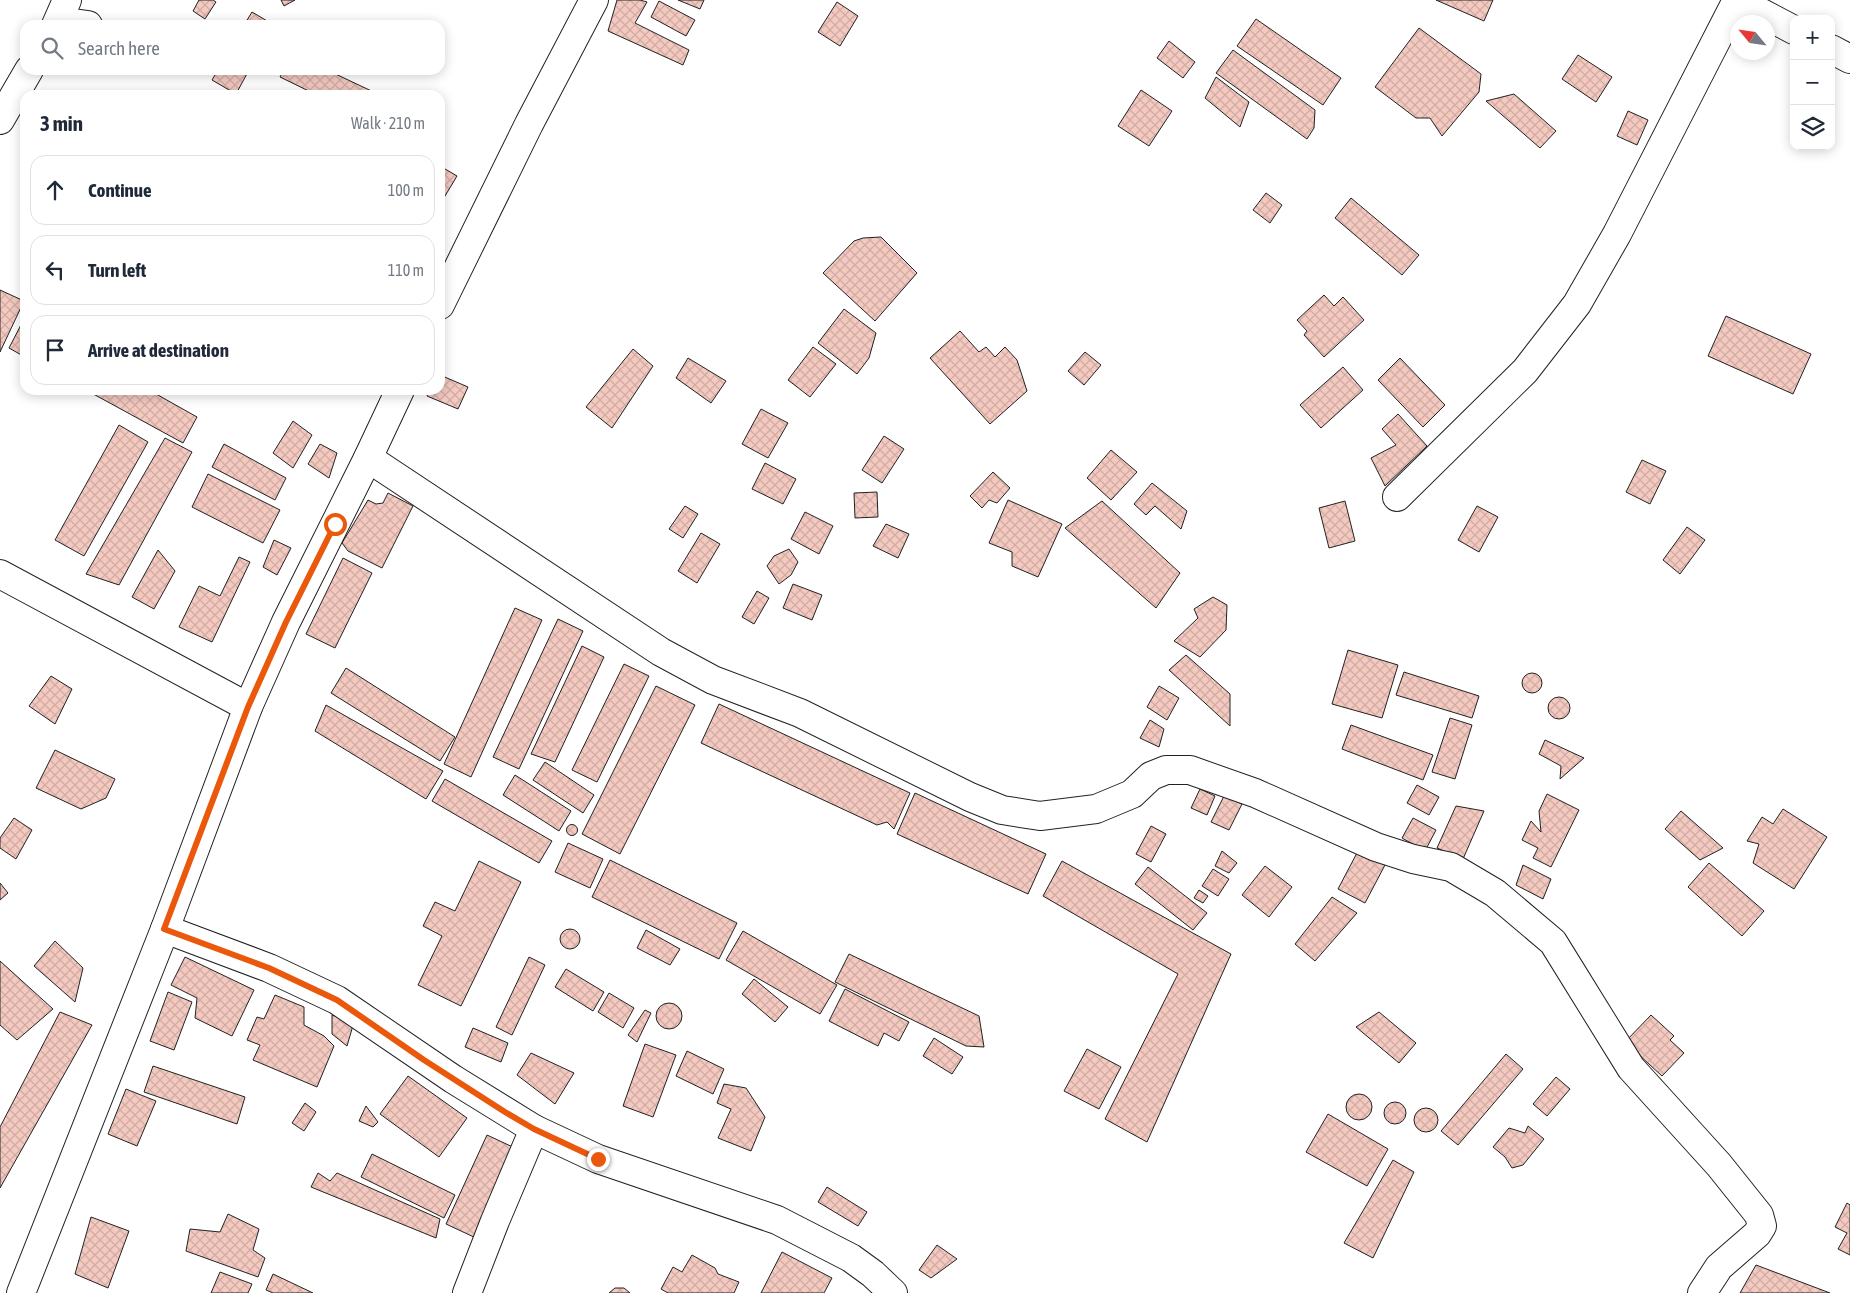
<!DOCTYPE html>
<meta charset="utf-8">
<style>
:root{--surface:#fff;--page:#f2f2f3;--text:#1f2937;--muted:#747a83;--line:#e0e1e3}
body{margin:0;font-family:"Asap Condensed",sans-serif;background:var(--page);color:var(--text)}
.controls{position:absolute;right:15px;top:15px;display:grid;overflow:hidden;border-radius:10px;box-shadow:0 2px 12px #0003}
.controls button{width:45px;height:45px;display:grid;place-items:center;padding:0;border:0;border-bottom:1px solid var(--line);background:var(--surface);color:var(--text);font:25px sans-serif}
.compass{position:absolute;left:1730px;top:15px;width:45px;height:45px;border-radius:50%;background:var(--surface);box-shadow:0 2px 12px #0003;rotate:299deg}
.stop{position:absolute;width:15px;height:15px;margin:-11px;border:4px solid #ea580c;border-radius:50%;background:#fff}
.stop.end{background:#ea580c;border-color:#fff;box-shadow:0 1px 5px #0008}
.list{margin:0;padding:0;list-style:none}
h2{display:flex;justify-content:space-between;align-items:center;height:65px;margin:0;padding:0 20px;font-size:21px}
h2 small{font-size:16px;font-weight:400;color:var(--muted)}
.list li{display:grid;grid-template-columns:32px 1fr auto;gap:15px;align-items:center;box-sizing:border-box;height:70px;margin:0 10px 10px;padding:0 10px;border:1px solid var(--line);border-radius:15px}
.list b{display:block;font-size:19px;white-space:nowrap}
.list em{font-size:16px;font-style:normal;color:var(--muted)}
.icon{flex:none;width:28px;height:28px;fill:none;stroke:currentColor;stroke-width:2;stroke-linecap:round;stroke-linejoin:round}
.map{position:relative;flex:none;width:1850px;height:1293px;overflow:hidden}
.search{position:absolute;background:var(--surface);box-shadow:0 2px 12px #0003;left:20px;top:20px;width:425px;height:55px;display:flex;align-items:center;gap:12px;box-sizing:border-box;padding:0 18px;border-radius:15px;color:var(--muted);font-size:19px}
.panel{position:absolute;background:var(--surface);box-shadow:0 2px 12px #0003;left:20px;top:90px;width:425px;height:305px;border-radius:15px}
.map>svg:first-child{display:block}
.building{fill:url(#building-cross-hatch);stroke:#222}
.lines{fill:none;stroke-linecap:round;stroke-linejoin:round}
.minor-casing{stroke:#222;stroke-width:30}
.minor{stroke:#fff;stroke-width:28}
.route{stroke:#ea580c;stroke-width:6}
</style>
<div class="map">
<svg width="1850" height="1293" viewBox="0 0 1850 1293">
<defs>
<pattern id="building-cross-hatch" width="8" height="8" patternUnits="userSpaceOnUse" patternTransform="scale(1.25)"><rect width="8" height="8" fill="#f3c9c0"/><path d="M0 0l8 8M0 8l8-8" fill="none" stroke="#d0aca5"/></pattern>
</defs>
<rect width="100%" height="100%" fill="#fff"/>
<g class="building">
<path d="M199,0H213L216,2L205,19L193,11Z"/>
<path d="M281,0H295L284,6Z"/>
<path d="M617,0H640L647,2L635,23L689,50L683,65L608,31Z"/>
<path d="M678,0H704L700,9Z"/>
<path d="M1436,0H1493L1484,21Z"/>
<path d="M659,1L695,20L686,36L651,17Z"/>
<path d="M837,2L858,16L840,46L818,32Z"/>
<path d="M252,12L274,25H244Z"/>
<path d="M1256,19L1341,78L1323,105L1237,46Z"/>
<path d="M1419,28L1481,74L1479,92L1442,136L1430,118H1416L1375,87Z"/>
<path d="M1169,41L1195,62L1183,78L1157,58Z"/>
<path d="M1233,50L1315,110L1314,128L1307,139L1216,73Z"/>
<path d="M1578,55L1612,77L1596,102L1562,79Z"/>
<path d="M218,70H249L236,94L212,80Z"/>
<path d="M284,70H327L380,95H317L280,77Z"/>
<path d="M1216,77L1249,102L1240,127L1205,98Z"/>
<path d="M1141,90L1172,111L1149,146L1118,126Z"/>
<path d="M1514,94L1556,131L1540,148L1486,101Z"/>
<path d="M1628,111L1648,120L1637,145L1617,136Z"/>
<path d="M440,166L457,176L442,201L440,200Z"/>
<path d="M1266,193L1282,205L1270,223L1253,210Z"/>
<path d="M1351,198L1419,255L1402,275L1335,218Z"/>
<path d="M881,237L917,273L875,321L823,273L854,241L863,238Z"/>
<path d="M0,290L24,301L0,352Z"/>
<path d="M1324,295L1334,306L1343,297L1364,320L1324,357L1304,335L1307,331L1297,320Z"/>
<path d="M844,309L876,333L869,358L857,374L818,343Z"/>
<path d="M1726,316L1811,354L1793,394L1708,356Z"/>
<path d="M23,321L25,322V357L9,348Z"/>
<path d="M960,331L979,352L986,347L995,357L1005,347L1017,360L1027,391L990,424L930,358Z"/>
<path d="M813,347L836,364L810,397L788,380Z"/>
<path d="M633,349L653,366L612,428L586,407Z"/>
<path d="M1085,352L1101,365L1084,385L1068,371Z"/>
<path d="M688,358L726,381L711,403L676,378Z"/>
<path d="M1400,358L1445,405L1423,427L1378,380Z"/>
<path d="M1343,367L1363,390L1321,428L1300,405Z"/>
<path d="M440,375L468,387L458,409L427,396L430,390H440Z"/>
<path d="M86,390H149L197,417L183,443Z"/>
<path d="M761,409L788,423L768,458L742,444Z"/>
<path d="M1398,414L1427,446L1385,486L1371,458L1396,445L1382,429Z"/>
<path d="M293,421L312,435L293,468L273,453Z"/>
<path d="M119,425L148,442L84,556L55,540Z"/>
<path d="M884,436L904,449L882,483L862,470Z"/>
<path d="M165,438L192,452L119,585L86,574Z"/>
<path d="M224,444L286,478L275,500L212,467Z"/>
<path d="M320,444L337,453L329,478L308,464Z"/>
<path d="M1111,450L1137,472L1111,500L1087,478Z"/>
<path d="M1642,460L1666,471L1650,504L1626,492Z"/>
<path d="M765,463L796,479L783,504L752,489Z"/>
<path d="M993,472L1010,488L997,503L989,500L982,508L970,496Z"/>
<path d="M208,474L280,510L263,543L192,507Z"/>
<path d="M1152,483L1187,511L1181,529L1155,506L1146,515L1134,504Z"/>
<path d="M877,492L878,517L855,518L854,493Z"/>
<path d="M388,493L413,506L382,568L348,551L342,543L368,500L376,504L383,503Z"/>
<path d="M1008,500L1062,524L1038,577L1012,566V552L989,543Z"/>
<path d="M1102,501L1180,573L1156,608L1065,528Z"/>
<path d="M1345,501L1355,541L1329,548L1319,508Z"/>
<path d="M685,506L698,514L683,538L669,529Z"/>
<path d="M1477,506L1498,517L1479,552L1458,540Z"/>
<path d="M805,512L833,526L819,554L791,539Z"/>
<path d="M886,524L909,534L898,558L873,546Z"/>
<path d="M1687,527L1705,540L1680,574L1663,560Z"/>
<path d="M701,533L720,544L697,583L678,571Z"/>
<path d="M274,540L291,548L277,575L263,567Z"/>
<path d="M789,549L798,562L791,575L779,584L767,566L774,556Z"/>
<path d="M158,550L175,571L154,609L132,597Z"/>
<path d="M239,557L250,562L212,642L179,627L199,586L220,596Z"/>
<path d="M343,558L372,573L335,648L306,634Z"/>
<path d="M793,584L822,595L812,620L783,608Z"/>
<path d="M757,591L769,598L754,624L742,617Z"/>
<path d="M1213,597L1227,605L1226,630L1200,657L1174,641L1198,618L1194,609Z"/>
<path d="M515,608L542,620L471,777L444,764Z"/>
<path d="M558,619L583,631L519,769L493,757Z"/>
<path d="M582,646L604,657L555,762L531,754Z"/>
<path d="M1348,650L1398,665L1382,718L1332,704Z"/>
<path d="M1186,655L1230,694V726L1169,670Z"/>
<path d="M624,664L649,676L597,782L572,770Z"/>
<path d="M346,668L455,737L440,761L331,693Z"/>
<path d="M1404,672L1479,696L1472,718L1396,695Z"/>
<circle cx="1532" cy="683" r="10"/>
<path d="M51,676L72,689L55,724L29,706Z"/>
<path d="M656,686L695,705L620,854L582,834Z"/>
<path d="M1159,686L1179,698L1167,720L1147,707Z"/>
<circle cx="1559" cy="708" r="11"/>
<path d="M719,704L910,793L894,829L887,822L877,825L701,743Z"/>
<path d="M326,705L443,771L426,799L315,731Z"/>
<path d="M1450,718L1472,725L1455,779L1432,772Z"/>
<path d="M1150,720L1164,729L1159,747L1140,738Z"/>
<path d="M1351,725L1433,755L1423,780L1342,749Z"/>
<path d="M1545,740L1584,758L1560,779L1561,766L1539,754Z"/>
<path d="M55,750L115,779L106,798L81,809L36,788Z"/>
<path d="M545,762L594,795L583,813L533,780Z"/>
<path d="M515,775L571,811L559,831L503,795Z"/>
<path d="M445,779L552,841L539,863L432,801Z"/>
<path d="M1417,785L1439,797L1429,815L1407,803Z"/>
<path d="M1200,789L1215,796L1207,815L1191,808Z"/>
<path d="M915,793L1046,854L1028,894L897,834Z"/>
<path d="M1547,794L1579,810L1551,867L1533,858L1538,848L1522,840L1531,821L1541,832L1539,811Z"/>
<path d="M1224,796L1242,804L1229,830L1211,822Z"/>
<path d="M1456,806L1484,811L1463,859L1437,848Z"/>
<path d="M1783,809L1827,837L1794,889L1753,863L1759,844L1747,841L1762,817L1773,824Z"/>
<path d="M1681,811L1723,848L1700,860L1665,829Z"/>
<path d="M14,818L32,830L16,859L0,848V838Z"/>
<path d="M1413,818L1436,830L1425,851L1402,838Z"/>
<circle cx="572" cy="830" r="5.5"/>
<path d="M1151,826L1166,834L1151,862L1136,854Z"/>
<path d="M568,843L603,859L590,888L555,872Z"/>
<path d="M1222,851L1237,863L1229,873L1215,866Z"/>
<path d="M1358,851L1385,865L1365,903L1338,889Z"/>
<path d="M610,860L737,923L719,959L592,897Z"/>
<path d="M479,861L521,882L461,1006L418,985L442,936L423,926L435,902L455,911Z"/>
<path d="M1062,861L1231,954L1147,1142L1105,1119L1178,974L1043,896Z"/>
<path d="M1709,863L1764,911L1742,936L1688,887Z"/>
<path d="M1523,865L1551,879L1543,899L1516,885Z"/>
<path d="M1265,866L1292,887L1269,917L1242,895Z"/>
<path d="M1148,867L1207,913L1193,930L1135,884Z"/>
<path d="M1213,869L1229,879L1218,896L1202,886Z"/>
<path d="M0,883L8,893L0,900Z"/>
<path d="M1199,890L1208,896L1203,903L1194,898Z"/>
<path d="M1332,897L1357,913L1315,961L1295,944Z"/>
<circle cx="570" cy="939" r="10"/>
<path d="M646,930L680,949L670,965L637,948Z"/>
<path d="M743,931L837,985L820,1014L726,960Z"/>
<path d="M55,941L83,968L75,1002L34,966Z"/>
<path d="M849,954L979,1016L984,1047L966,1046L835,982Z"/>
<path d="M185,957L254,990L232,1036L195,1018L197,998L171,985Z"/>
<path d="M529,957L545,965L512,1035L496,1027Z"/>
<path d="M0,961L53,1009L17,1040L0,1025Z"/>
<path d="M566,969L604,992L593,1011L555,987Z"/>
<path d="M754,979L788,1007L775,1022L742,994Z"/>
<path d="M845,989L909,1022L899,1041L884,1033L878,1046L829,1021Z"/>
<path d="M168,992L192,1002L174,1050L150,1041Z"/>
<path d="M609,993L634,1008L623,1028L598,1012Z"/>
<path d="M275,995L304,1007V1025L324,1036L334,1046L317,1087L253,1060L260,1045L247,1040L257,1017L264,1019Z"/>
<circle cx="669" cy="1016" r="13"/>
<path d="M645,1010L651,1013L637,1042L628,1035Z"/>
<path d="M60,1012L92,1025L0,1188V1127Z"/>
<path d="M1379,1012L1416,1043L1399,1063L1356,1027Z"/>
<path d="M332,1015L354,1022L347,1046L332,1034Z"/>
<path d="M1651,1015L1674,1036L1670,1040L1684,1053L1662,1076L1625,1042Z"/>
<path d="M473,1028L508,1043L501,1062L465,1047Z"/>
<path d="M934,1038L963,1057L952,1074L923,1056Z"/>
<path d="M645,1044L676,1055L653,1117L623,1106Z"/>
<path d="M1087,1049L1121,1067L1099,1109L1064,1091Z"/>
<path d="M687,1051L724,1069L713,1094L676,1076Z"/>
<path d="M531,1053L574,1073L555,1104L517,1075Z"/>
<path d="M1506,1054L1523,1069L1458,1145L1441,1131Z"/>
<path d="M153,1066L245,1097L237,1124L144,1092Z"/>
<path d="M408,1076L467,1118L439,1157L380,1114Z"/>
<path d="M1556,1077L1570,1089L1547,1116L1533,1104Z"/>
<path d="M724,1084L746,1088L765,1117L751,1151L718,1138L731,1109L717,1103Z"/>
<path d="M126,1089L156,1101L137,1146L108,1134Z"/>
<circle cx="1359" cy="1107" r="13"/>
<circle cx="1395" cy="1113" r="11"/>
<path d="M305,1103L316,1112L304,1131L292,1123Z"/>
<path d="M366,1106L378,1122L373,1127L359,1121Z"/>
<circle cx="1426" cy="1120" r="12"/>
<path d="M1328,1114L1388,1149L1367,1186L1306,1152Z"/>
<path d="M1528,1126L1544,1139L1523,1165L1512,1168L1505,1157L1493,1147L1509,1128L1525,1133Z"/>
<path d="M487,1135L517,1149L476,1238L446,1224Z"/>
<path d="M372,1154L455,1195L444,1218L361,1177Z"/>
<path d="M1393,1160L1414,1172L1373,1258L1344,1243Z"/>
<path d="M318,1173L330,1181L337,1173L440,1219L436,1238L311,1187Z"/>
<path d="M827,1187L867,1212L858,1226L818,1202Z"/>
<path d="M1847,1203L1850,1205V1255L1838,1249L1847,1233L1835,1227Z"/>
<path d="M228,1214L259,1229L253,1250L265,1258L258,1277L186,1251L190,1229L220,1232Z"/>
<path d="M91,1217L129,1231L108,1288L75,1274Z"/>
<path d="M937,1245L957,1259L931,1278L919,1270Z"/>
<path d="M782,1252L832,1278L824,1293H761Z"/>
<path d="M692,1255L715,1268L718,1274L739,1282L734,1293H668L661,1289L673,1267L682,1272Z"/>
<path d="M1756,1265L1830,1293H1740Z"/>
<path d="M220,1272L252,1284L248,1293H211Z"/>
<path d="M273,1274L313,1293H273L266,1290Z"/>
<path d="M615,1288H624L630,1293H609Z"/>
</g>
<g class="lines">
<defs>
<g id="minor">
<path d="M1737,0L1794,30"/>
<path d="M56,25L67,0"/>
<path d="M63,25L66,22L88,25"/>
<path d="M1831,49L1850,59"/>
<path d="M0,120L29,70"/>
<path d="M440,305L529,124L594,0"/>
<path d="M368,458L661,652L713,680L800,713L970,797L1002,810L1040,816L1096,809L1132,794L1151,776L1166,770H1190L1255,793L1376,847L1413,859L1451,867L1495,893L1553,942L1631,1068L1719,1165L1759,1215L1762,1226L1757,1234L1719,1267L1702,1293"/>
<path d="M1397,497L1525,371L1577,304L1617,234L1737,0"/>
<path d="M0,574L248,707"/>
<path d="M165,929L269,968L337,1000L453,1079L534,1129L495,1221L467,1293"/>
<path d="M534,1129L598,1159L777,1220L851,1258L873,1274L893,1293"/>
<path d="M21,1293L165,929L248,707L286,622L368,458L400,390"/>
</g>
</defs>
<use href="#minor" class="minor-casing"/>
<use href="#minor" class="minor"/>
</g>
<g class="lines">
<path class="route" d="M335,524L286,622L248,707L164,929L269,968L337,1000L424,1060L505,1112L534,1129L598,1159"/>
</g>
</svg>
<div class="controls">
<button>+</button>
<button>−</button>
<button><svg class="icon" aria-label="layers" viewBox="0 0 24 24"><path d="M12 4l9 5-9 5-9-5zM3 14l9 5 9-5"/></svg></button>
</div>
<svg class="compass" viewBox="-18 -18 36 36"><path d="M0-13l5 13h-10z" fill="#e53935"/><path d="M0 13l5-13h-10z" fill="#747a83"/></svg>
<div class="stop" style="left:335px;top:524px"></div>
<div class="stop end" style="left:598px;top:1159px"></div>
<div class="search"><svg class="icon" aria-label="search" viewBox="0 0 24 24"><circle cx="10" cy="10" r="6"/><path d="M15 15l6 6"/></svg>Search here</div>
<section class="panel">
<h2>3 min<small>Walk · 210 m</small></h2>
<ul class="list">
<li><svg class="icon" aria-label="ahead" viewBox="0 0 24 24"><path d="M12 20V5M6 11l6-6 6 6"/></svg><div><b>Continue</b></div><em>100 m</em></li>
<li><svg class="icon" aria-label="left" viewBox="0 0 24 24"><path d="M17 20v-9H6M10 6l-5 5 5 5"/></svg><div><b>Turn left</b></div><em>110 m</em></li>
<li><svg class="icon" aria-label="arrive" viewBox="0 0 24 24"><path d="M6 21V4h12l-3 4 3 4H6"/></svg><div><b>Arrive at destination</b></div></li>
</ul>
</section>
</div>
